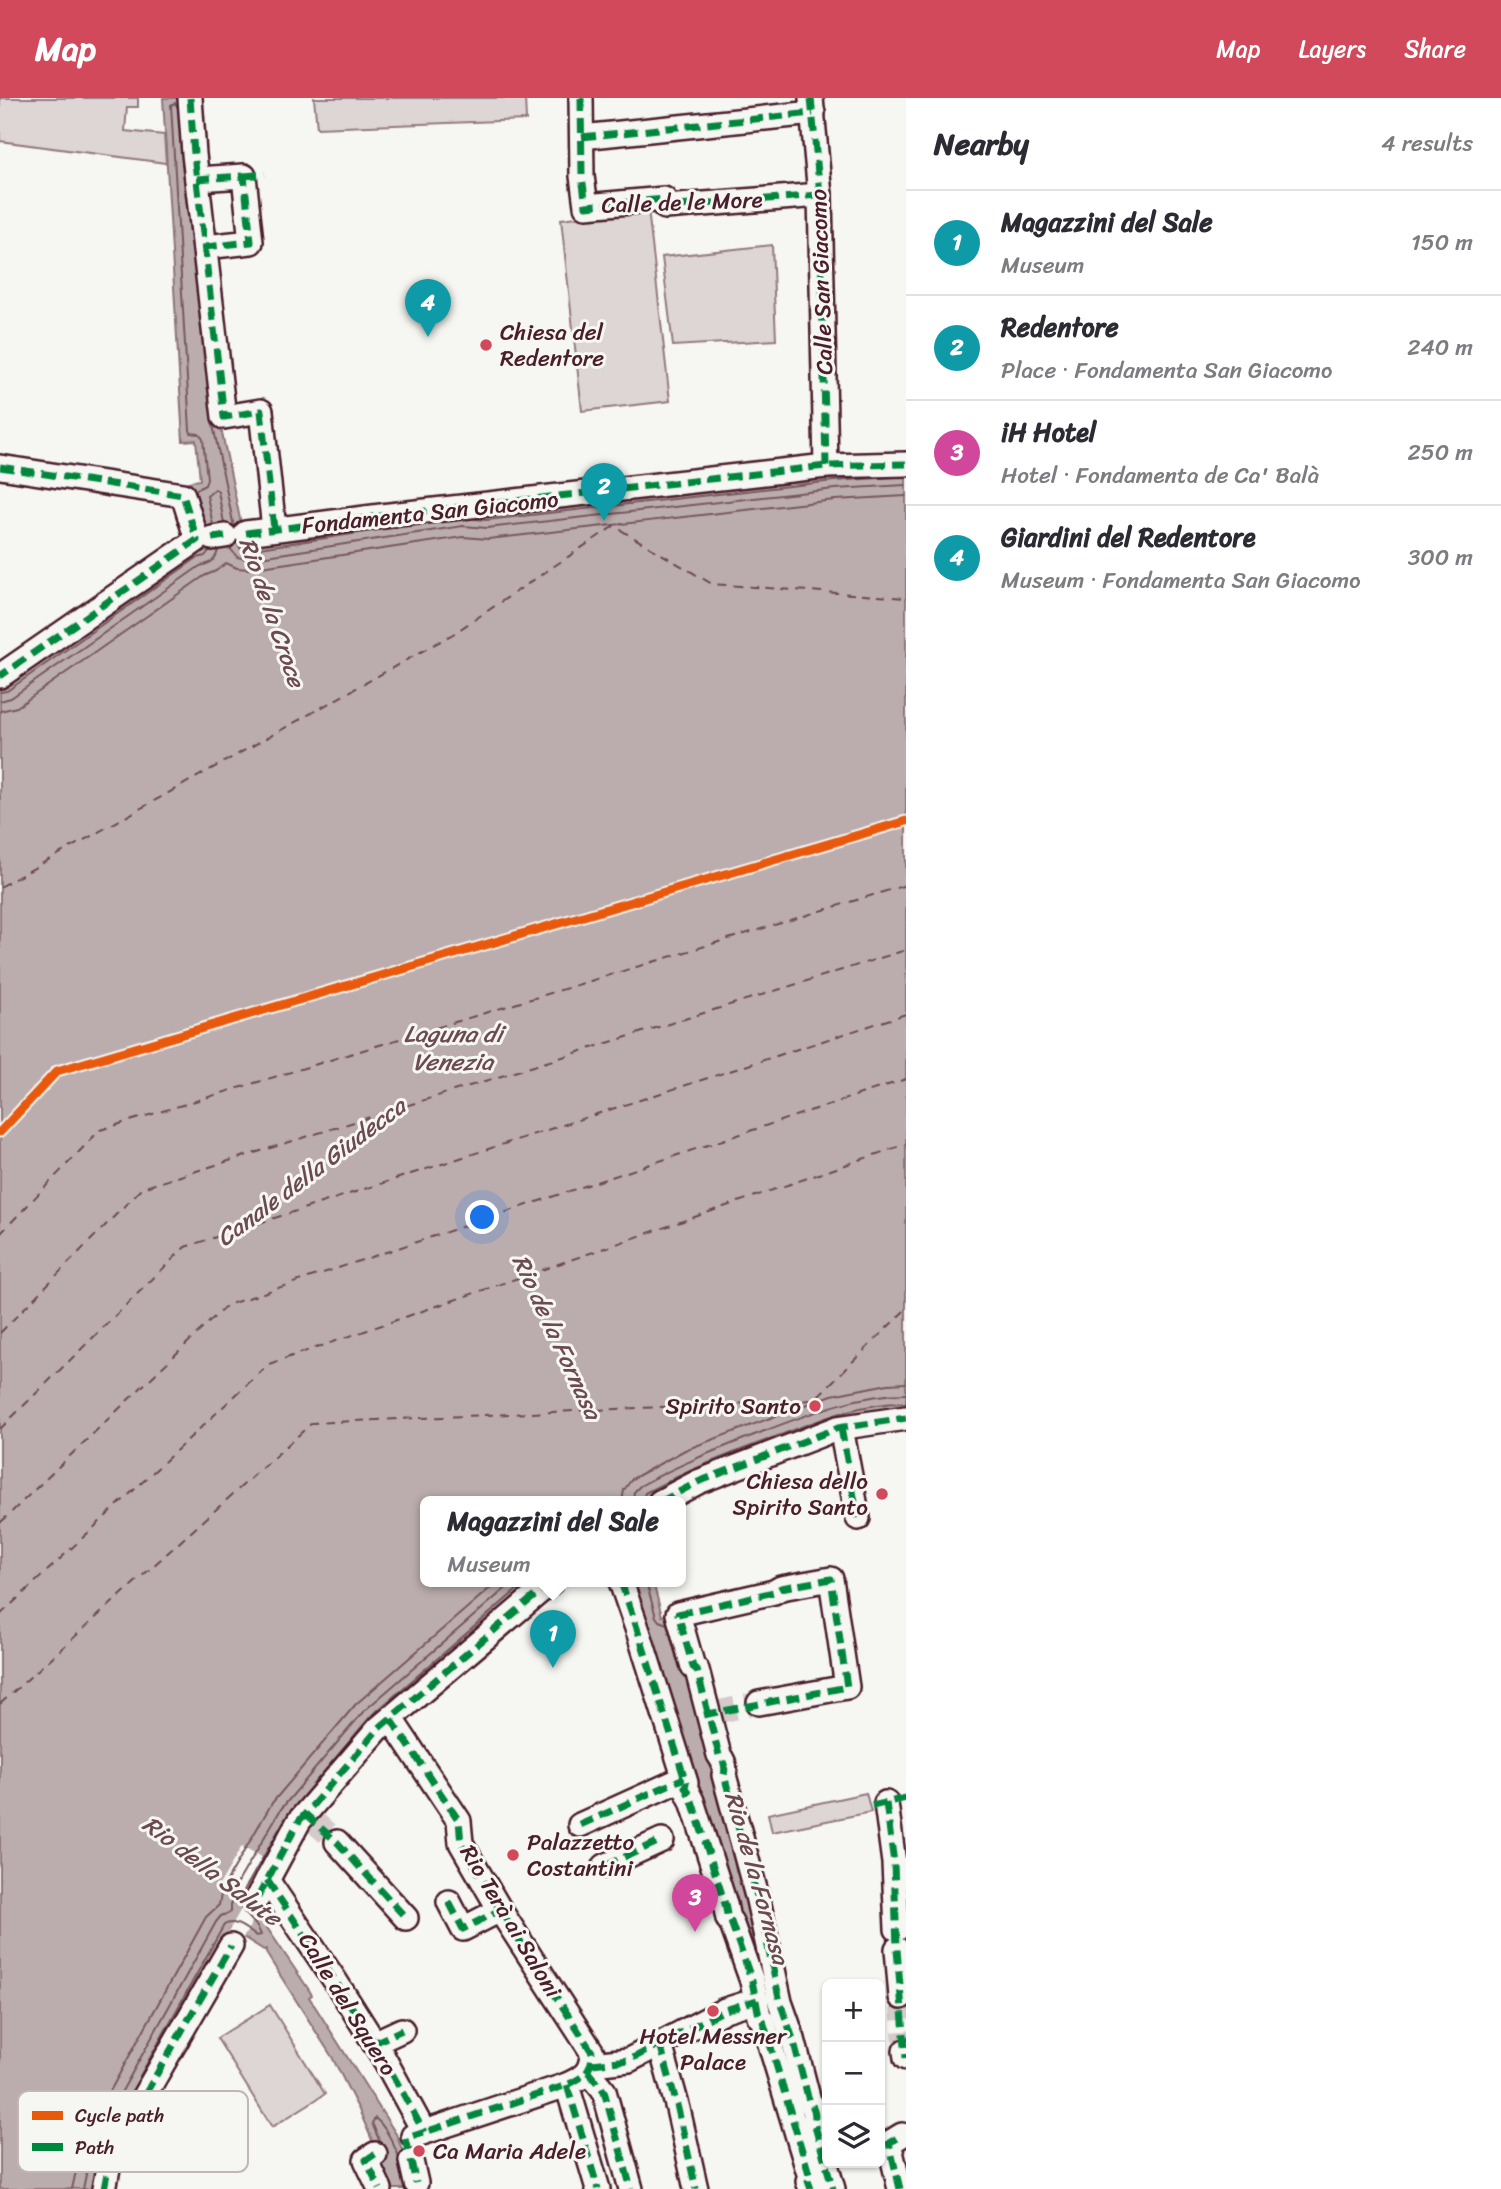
<!DOCTYPE html>
<meta charset="utf-8">
<style>
:root{--surface:#fff;--page:#f7f7f7;--text:#2b2b33;--muted:#7c7c81;--line:#e1e1e2;--accent:#d1495b}
body{margin:0;font-family:Sriracha,sans-serif;background:var(--page);color:var(--text)}
.controls{position:absolute;right:21px;bottom:21px;display:grid;overflow:hidden;border-radius:10px;box-shadow:0 2px 5px #0004}
.controls button{width:63px;height:63px;display:grid;place-items:center;padding:0;border:0;border-bottom:2px solid var(--line);background:var(--surface);color:var(--text);font:35px sans-serif}
.you{position:absolute;left:483px;top:1120px;width:24px;height:24px;margin:-18px;border:5px solid #fff;border-radius:50%;background:#1a73e8;box-shadow:0 0 0 10px #1a73e833}
.badge{display:grid;place-items:center;width:46px;height:46px;border-radius:50%;background:var(--accent);color:#fff;font-size:23px;font-weight:700}
.pin{position:absolute;translate:-50% -58px;filter:drop-shadow(0 2px 4px #0008)}
.pin::after{content:'';position:absolute;top:37px;width:24px;height:21px;background:inherit;clip-path:polygon(0 0,100% 0,50% 100%)}
.popup{position:absolute;left:420px;top:1398px;width:266px;height:91px;box-sizing:border-box;display:grid;place-content:center;border-radius:10px;background:var(--surface);filter:drop-shadow(0 2px 5px #0005);font-size:23px;white-space:nowrap;color:var(--muted)}
.popup b{font-size:26px;color:var(--text)}
.popup::after{content:'';position:absolute;left:50%;top:100%;margin-left:-14px;border:14px solid transparent;border-top-color:var(--surface)}
.list{margin:0;padding:0;list-style:none}
h2{display:flex;justify-content:space-between;align-items:center;height:91px;margin:0;padding:0 28px;font-size:30px}
h2 small{font-size:23px;font-weight:400;color:var(--muted)}
.list li{display:grid;grid-template-columns:46px 1fr auto;gap:21px;align-items:center;box-sizing:border-box;height:105px;padding:0 28px;border-top:2px solid var(--line)}
.list b{display:block;font-size:26px;white-space:nowrap}
.list p{margin:0;font-size:23px;white-space:nowrap;color:var(--muted)}
.list em{font-size:23px;font-style:normal;color:var(--muted)}
.icon{flex:none;width:38px;height:38px;fill:none;stroke:currentColor;stroke-width:2;stroke-linecap:round;stroke-linejoin:round}
.map{position:relative;flex:none;width:906px;height:2091px;overflow:hidden}
header{display:flex;align-items:center;gap:42px;box-sizing:border-box;height:98px;padding:0 35px;background:var(--accent);color:#fff}
header strong{font-size:33px}
nav{display:flex;gap:38px;margin-inline-start:auto;font-size:24px}
main{display:flex}
aside{flex:1;background:var(--surface)}
.map>svg:first-child{display:block}
.green{fill:#ddd6d5;stroke:#947a80;stroke-width:2}
.water{fill:#bbadae;stroke:#8e747a;stroke-width:2}
.pier{fill:#f6f6f2}
.lines{fill:none;stroke-linecap:round;stroke-linejoin:round}
.shore{stroke:#77585f;stroke-width:2}
.ferry{stroke:#6c4a52;stroke-width:2;stroke-dasharray:9 7;stroke-linecap:butt}
.street-tunnel{stroke:#d4cbca;stroke-width:23;stroke-dasharray:23 11;stroke-linecap:butt}
.street-casing{stroke:#4a1f2b;stroke-width:28}
.street{stroke:#f6f6f2;stroke-width:23}
.quiet{stroke:#00873e;stroke-width:7;stroke-dasharray:14 7;stroke-linecap:butt}
.cycleway-casing{stroke:#f6f6f2;stroke-width:13}
.cycleway{stroke:#e8590c;stroke-width:9}
.poi-dot{fill:#d1495b;stroke:#f6f6f2;stroke-width:2.5}
.labels{text-anchor:middle;stroke-width:6;stroke-linejoin:round;paint-order:stroke}
.street-label{font-size:23px;fill:#4a1f2b;stroke:#f6f6f2}
.poi-label{font-size:23px;fill:#4a1f2b;stroke:#f6f6f2;text-anchor:start}
.water-label{font-size:24px;font-style:italic;fill:#6c4a52;stroke:#f6f6f2}
.key{fill:#f6f6f2;stroke:#c2b6b6;stroke-width:2}
.key-label{font-size:19px;fill:#4a1f2b}
</style>
<header>
<strong>Map</strong>
<nav><a>Map</a><a>Layers</a><a>Share</a></nav>
</header>
<main>
<div class="map">
<svg width="906" height="2091" viewBox="0 0 906 2091">
<rect width="100%" height="100%" fill="#f6f6f2"/>
<filter id="ink" filterUnits="userSpaceOnUse"><feTurbulence type="fractalNoise" baseFrequency=".0143" numOctaves="2"/><feDisplacementMap in="SourceGraphic" scale="14" xChannelSelector="R" yChannelSelector="G"/><feConvolveMatrix kernelMatrix="1 2 1 2 8 2 1 2 1" color-interpolation-filters="sRGB"/></filter>
<g filter="url(#ink)">
<g class="green">
<path d="M0,0H138V9H127L125,33L164,37L166,65L0,43Z"/>
<path d="M314,0H525L526,22L317,30Z"/>
<path d="M648,111L670,303L582,313L561,121Z"/>
<path d="M772,147L776,242L673,248L662,159Z"/>
<path d="M866,1695L871,1714L772,1734L768,1716Z"/>
<path d="M270,1907L325,1996L272,2029L217,1940Z"/>
</g>
<g class="water">
<path d="M163,0H184L221,330L245,445L736,386L906,372V1312L696,1376L643,1404H425V1484H537L376,1623L245,1804L257,1815L307,1889L312,1897L309,1899L396,2036L417,2091H393L360,2014L332,1959L266,1855V1851L264,1852L230,1831L98,2091H0V589L195,452L188,384L200,382L196,342L183,343Z"/>
<path d="M625,1484H653L662,1518L671,1516L691,1583L806,2012L818,2091Z"/>
</g>
<path class="pier" d="M242,1748L269,1763L249,1804L259,1812L242,1842L232,1835L226,1845L223,1843L245,1804L218,1789Z"/>
<g class="lines">
<g class="shore">
<path d="M178,10L175,5L171,7L190,332L191,335L199,336L203,341L207,381L205,387L197,391L196,394"/>
<path d="M213,327L234,429"/>
<path d="M475,421L486,422L834,383L893,379"/>
<path d="M213,427L207,398L215,391L218,393L224,425"/>
<path d="M237,444L240,450L246,452L399,429"/>
<path d="M230,450L237,459L247,461L463,428L487,430L835,391L906,387"/>
<path d="M0,594L7,593L197,460L205,458L209,453"/>
<path d="M0,603L11,600L200,468C210,466 216,462 218,452"/>
<path d="M0,613L17,609L204,478L216,473L226,465L237,470L248,471L463,439L488,441L835,402L906,398"/>
<path d="M622,1404L624,1392L632,1381L685,1352L832,1297L888,1286L906,1285"/>
<path d="M633,1404L634,1394L640,1388C681,1365 724,1349 767,1332C812,1315 857,1296 906,1296"/>
<path d="M642,1404L645,1395C687,1372 730,1356 775,1339C817,1323 860,1304 906,1305"/>
<path d="M646,1484L656,1519L659,1523L667,1526L677,1562"/>
<path d="M301,1701L371,1618L526,1484"/>
<path d="M140,1978L224,1827C235,1820 247,1832 256,1838L261,1837C257,1823 241,1816 238,1803L285,1721"/>
<path d="M380,2044L372,2025L375,2020C386,2029 393,2045 399,2059"/>
<path d="M72,2091L83,2042L206,1819L219,1807L222,1791L272,1705L356,1606L497,1484"/>
<path d="M83,2091L92,2047L216,1824L221,1818L231,1814V1796L281,1711L364,1613L513,1484"/>
</g>
<g class="ferry">
<path d="M0,789L453,536L614,428L712,486L906,500"/>
<path d="M0,1034L57,973L906,723"/>
<path d="M0,1136L100,1032L906,787"/>
<path d="M0,1235L142,1090L906,852"/>
<path d="M0,1331L185,1149L906,916"/>
<path d="M0,1425L227,1207L906,981"/>
<path d="M0,1517L269,1266L906,1046"/>
<path d="M0,1606L312,1325L814,1302L906,1211"/>
</g>
<g class="street-tunnel">
<path d="M713,1615L759,1605"/>
<path d="M310,1720L337,1744"/>
<path d="M901,1899L905,1953"/>
</g>
<defs>
<g id="street">
<path d="M190,0L194,56L224,319L261,313L274,431"/>
<path d="M581,0L582,78L586,108L664,101L665,109L820,97"/>
<path d="M811,0L820,97L826,368"/>
<path d="M582,39L813,15"/>
<path d="M197,81L244,78L251,144L205,149"/>
<path d="M0,369L183,397L197,442L0,578"/>
<path d="M246,435L381,418L826,368L906,366"/>
<path d="M212,440L225,438"/>
<path d="M841,1330L858,1420"/>
<path d="M660,1404L698,1384L838,1330L906,1320"/>
<path d="M621,1484L639,1536L686,1685L685,1689L692,1703L725,1806L728,1821L731,1824L752,1883L759,1918L763,1923L810,2079L808,2083L811,2091"/>
<path d="M759,1605L847,1589L831,1481L781,1490L774,1494L678,1516L693,1569L697,1572L719,1657C724,1663 726,1669 724,1677L758,1802L780,1904L793,1941L809,2003C815,2010 816,2016 814,2025L833,2091"/>
<path d="M391,1621L459,1723L461,1745L500,1812L592,1954C592,1974 584,1979 567,1987L413,2038"/>
<path d="M886,1705L894,1765L897,1831"/>
<path d="M580,1727L684,1680"/>
<path d="M337,1744L406,1820"/>
<path d="M605,1768L662,1742"/>
<path d="M267,1782L334,1881L382,1957L424,2034"/>
<path d="M258,1799L299,1723L379,1630L551,1484"/>
<path d="M449,1804L463,1831L500,1812"/>
<path d="M897,1851L901,1899"/>
<path d="M374,1945L402,1932"/>
<path d="M660,1946L678,2011L696,2091"/>
<path d="M905,1953L906,1960"/>
<path d="M592,1966L629,1962L725,1912L757,1902"/>
<path d="M588,1974L604,1993L631,2091"/>
<path d="M567,1987L598,2091"/>
<path d="M375,2056L366,2062L380,2091"/>
<path d="M411,2063L416,2085"/>
<path d="M104,2091L111,2055L231,1848"/>
<path d="M900,2091L889,2045L902,2037"/>
</g>
</defs>
<use href="#street" class="street-casing"/>
<use href="#street" class="street"/>
<g class="quiet">
<path d="M190,0L194,56L224,319L261,313L274,431"/>
<path d="M581,0L582,78L586,108L664,101L665,109L820,97"/>
<path d="M811,0L820,97L826,368"/>
<path d="M582,39L813,15"/>
<path d="M244,78L265,76"/>
<path d="M197,81L244,78L251,144L205,149"/>
<path d="M0,369L183,397L197,442L0,578"/>
<path d="M246,435L381,418L826,368L906,366"/>
<path d="M212,440L225,438"/>
<path d="M841,1330L858,1420"/>
<path d="M660,1404L698,1384L838,1330L906,1320"/>
<path d="M621,1484L639,1536L686,1685L685,1689L692,1703L725,1806L728,1821L731,1824L752,1883L759,1918L763,1923L810,2079L808,2083L811,2091"/>
<path d="M704,1617L708,1616L847,1589L831,1481L781,1490L774,1494L678,1516L693,1569L697,1572L719,1657C724,1663 726,1669 724,1677L758,1802L780,1904L793,1941L809,2003C815,2010 816,2016 814,2025L833,2091"/>
<path d="M391,1621L459,1723L461,1745L500,1812L592,1954C592,1974 584,1979 567,1987L413,2038"/>
<path d="M886,1705L894,1765L897,1851L906,1960"/>
<path d="M872,1708L906,1700"/>
<path d="M305,1716L337,1744L406,1820"/>
<path d="M580,1727L684,1680"/>
<path d="M605,1768L662,1742"/>
<path d="M267,1782L334,1881L382,1957L424,2034"/>
<path d="M258,1799L299,1723L379,1630L551,1484"/>
<path d="M449,1804L463,1831L500,1812"/>
<path d="M374,1945L402,1932"/>
<path d="M660,1946L678,2011L696,2091"/>
<path d="M592,1966L629,1962L725,1912L757,1902"/>
<path d="M588,1974L604,1993L631,2091"/>
<path d="M567,1987L598,2091"/>
<path d="M405,2041L408,2053"/>
<path d="M375,2056L366,2062L380,2091"/>
<path d="M411,2063L416,2085"/>
<path d="M104,2091L111,2055L231,1848"/>
<path d="M900,2091L889,2045L902,2037"/>
</g>
<defs>
<path id="cycleway" d="M0,1034L57,973L906,723"/>
</defs>
<use href="#cycleway" class="cycleway-casing"/>
<use href="#cycleway" class="cycleway"/>
</g>
</g>
<g class="poi-dot">
<circle cx="486" cy="247" r="7"/>
<circle cx="815" cy="1308" r="7"/>
<circle cx="882" cy="1396" r="7"/>
<circle cx="513" cy="1757" r="7"/>
<circle cx="713" cy="1913" r="7"/>
<circle cx="419" cy="2053" r="7"/>
</g>
<g class="labels">
<g class="street-label">
<text transform="translate(682 104) rotate(-2)" y="8">Calle de le More</text>
<text transform="translate(821 184) rotate(-92)" y="8">Calle San Giacomo</text>
<text transform="translate(430 414) rotate(-6)" y="8">Fondamenta San Giacomo</text>
<text transform="translate(511 1823) rotate(59)" y="8">Rio Terà ai Saloni</text>
<text transform="translate(348 1906) rotate(58)" y="8">Calle del Squero</text>
</g>
<g class="poi-label">
<text x="500" y="242">Chiesa del<tspan x="500" dy="26">Redentore</tspan></text>
<text x="801" y="1316" text-anchor="end">Spirito Santo</text>
<text x="868" y="1391" text-anchor="end">Chiesa dello<tspan x="868" dy="26">Spirito Santo</tspan></text>
<text x="527" y="1752">Palazzetto<tspan x="527" dy="26">Costantini</tspan></text>
<text x="713" y="1946" text-anchor="middle">Hotel Messner<tspan x="713" dy="26">Palace</tspan></text>
<text x="433" y="2061">Ca Maria Adele</text>
</g>
<g class="water-label">
<text transform="translate(272 514) rotate(71)" y="8">Rio de la Croce</text>
<text x="453" y="944">Laguna di<tspan x="453" dy="28">Venezia</tspan></text>
<text transform="translate(311 1074) rotate(-37)" y="8">Canale della Giudecca</text>
<text transform="translate(557 1239) rotate(65)" y="8">Rio de la Fornasa</text>
<text transform="translate(212 1773) rotate(37)" y="8">Rio della Salute</text>
<text transform="translate(757 1780) rotate(74)" y="8">Rio de la Fornasa</text>
</g>
</g>
<rect x="18" y="1993" width="230" height="81" rx="10" class="key"/>
<rect x="32" y="2013" width="31" height="9" fill="#e8590c"/>
<rect x="32" y="2045" width="31" height="8" fill="#00873e"/>
<g class="key-label">
<text x="75" y="2024">Cycle path</text>
<text x="75" y="2056">Path</text>
</g>
</svg>
<div class="controls">
<button>+</button>
<button>−</button>
<button><svg class="icon" aria-label="layers" viewBox="0 0 24 24"><path d="M12 4l9 5-9 5-9-5zM3 14l9 5 9-5"/></svg></button>
</div>
<div class="you"></div>
<div class="pin badge" style="left:553px;top:1570px;background:#0f9aa8">1</div>
<div class="popup"><b>Magazzini del Sale</b>Museum</div>
<div class="pin badge" style="left:604px;top:423px;background:#0f9aa8">2</div>
<div class="pin badge" style="left:695px;top:1834px;background:#d1479c">3</div>
<div class="pin badge" style="left:428px;top:239px;background:#0f9aa8">4</div>
</div>
<aside>
<h2>Nearby<small>4 results</small></h2>
<ul class="list">
<li><span class="badge" style="background:#0f9aa8">1</span><div><b>Magazzini del Sale</b><p>Museum</p></div><em>150 m</em></li>
<li><span class="badge" style="background:#0f9aa8">2</span><div><b>Redentore</b><p>Place · Fondamenta San Giacomo</p></div><em>240 m</em></li>
<li><span class="badge" style="background:#d1479c">3</span><div><b>iH Hotel</b><p>Hotel · Fondamenta de Ca' Balà</p></div><em>250 m</em></li>
<li><span class="badge" style="background:#0f9aa8">4</span><div><b>Giardini del Redentore</b><p>Museum · Fondamenta San Giacomo</p></div><em>300 m</em></li>
</ul>
</aside>
</main>
